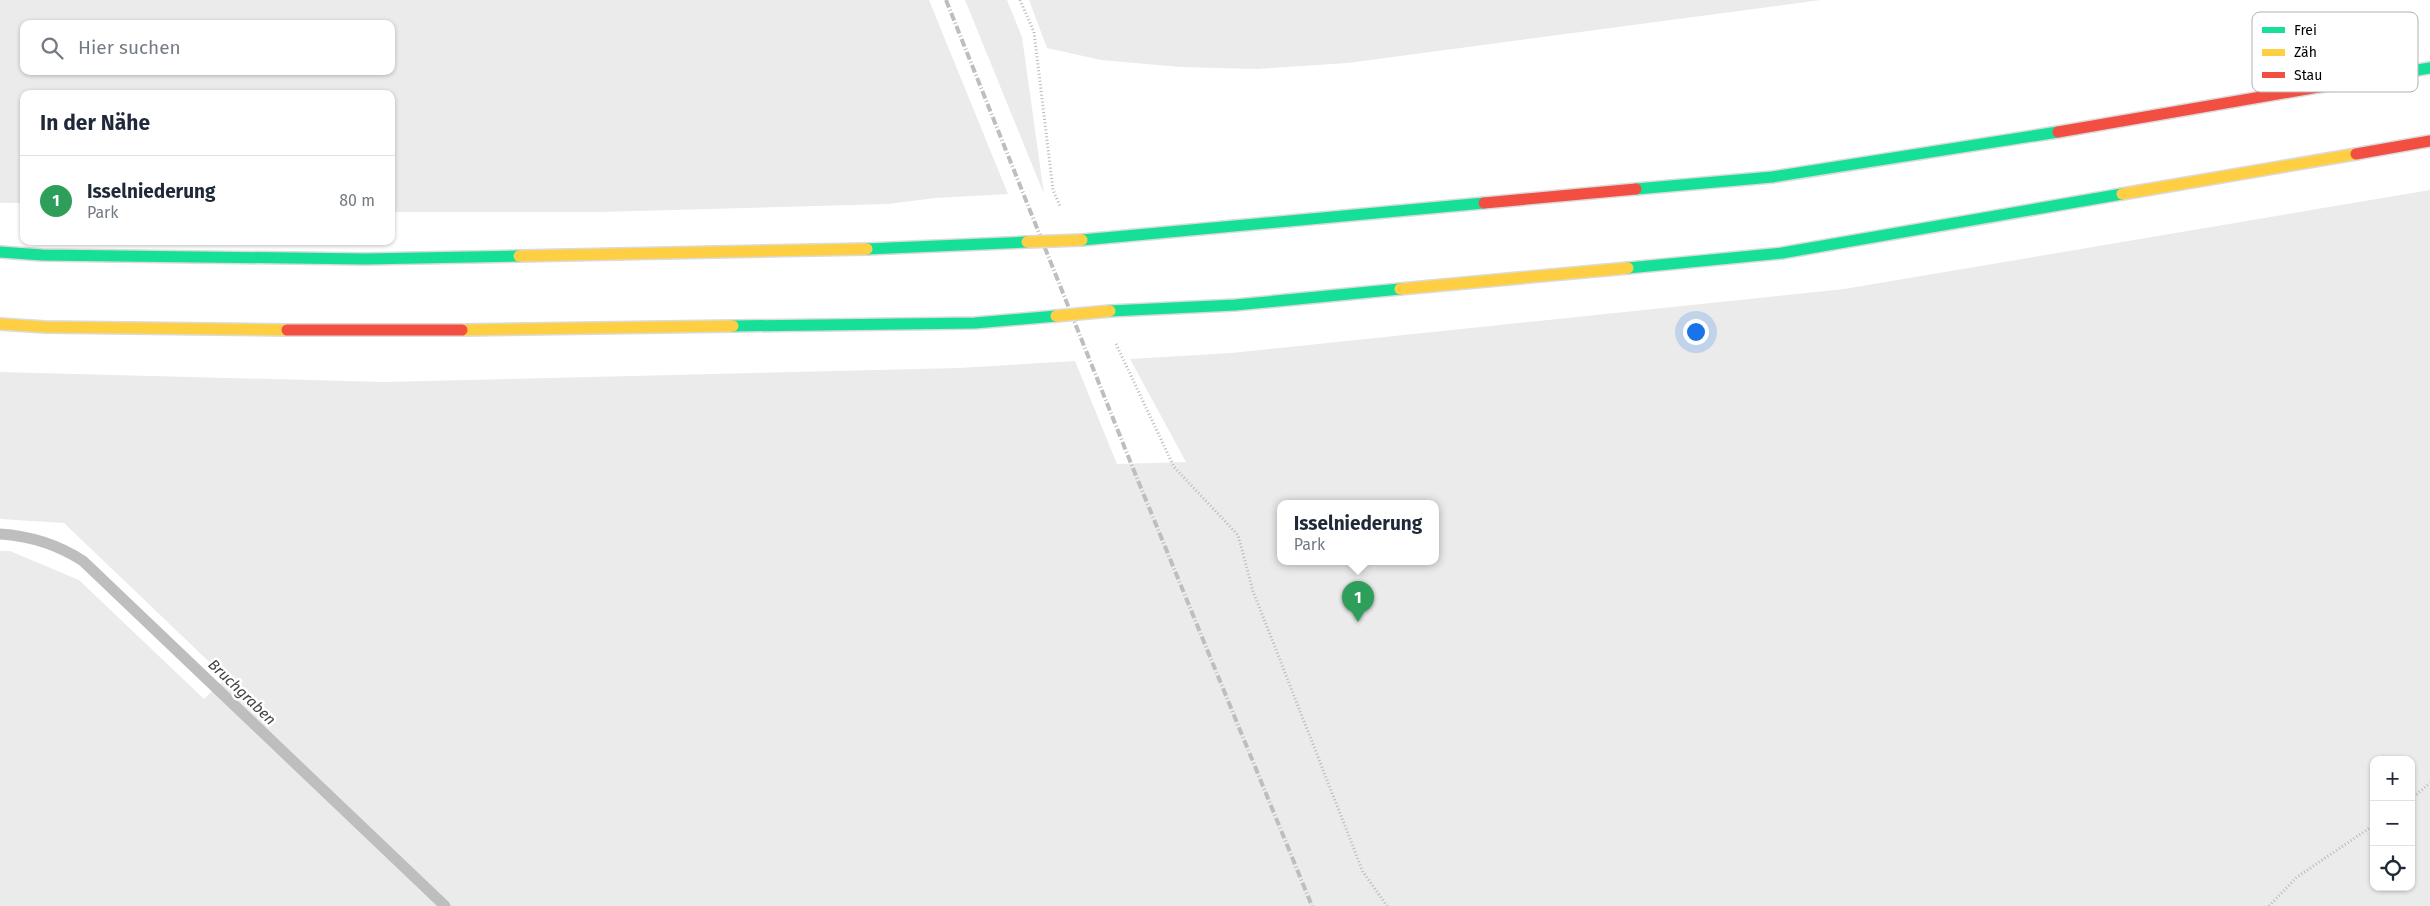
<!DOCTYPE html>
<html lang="de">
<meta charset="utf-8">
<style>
:root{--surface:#fff;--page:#f2f2f3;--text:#1f2937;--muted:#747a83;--line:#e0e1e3;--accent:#7c3aed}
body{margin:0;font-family:"Fira Sans",sans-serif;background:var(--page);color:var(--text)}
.controls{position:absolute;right:15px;bottom:15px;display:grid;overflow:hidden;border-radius:10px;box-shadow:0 1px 4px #0004}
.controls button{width:45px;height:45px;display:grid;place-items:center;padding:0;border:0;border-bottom:1px solid var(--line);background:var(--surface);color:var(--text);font:25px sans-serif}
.you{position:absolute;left:1695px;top:331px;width:18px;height:18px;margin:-12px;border:4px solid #fff;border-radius:50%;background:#1a73e8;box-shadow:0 0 0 8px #1a73e833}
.badge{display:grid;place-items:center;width:32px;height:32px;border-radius:50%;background:var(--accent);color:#fff;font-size:16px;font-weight:700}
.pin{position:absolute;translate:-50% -41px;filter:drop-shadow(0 1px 2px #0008)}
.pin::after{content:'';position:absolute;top:26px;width:18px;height:15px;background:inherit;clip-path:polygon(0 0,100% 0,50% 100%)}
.popup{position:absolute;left:1277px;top:500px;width:162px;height:65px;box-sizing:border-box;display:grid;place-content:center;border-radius:10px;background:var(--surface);filter:drop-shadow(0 1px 4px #0005);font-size:16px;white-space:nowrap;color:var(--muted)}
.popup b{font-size:19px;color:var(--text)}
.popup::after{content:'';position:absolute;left:50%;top:100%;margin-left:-10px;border:10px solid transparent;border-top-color:var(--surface)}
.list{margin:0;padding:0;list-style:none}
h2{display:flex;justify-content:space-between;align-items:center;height:65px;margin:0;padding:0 20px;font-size:21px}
h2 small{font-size:16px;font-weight:400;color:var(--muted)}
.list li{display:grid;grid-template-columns:32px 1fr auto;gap:15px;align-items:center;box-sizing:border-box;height:90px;padding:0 20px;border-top:1px solid var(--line)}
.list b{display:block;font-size:19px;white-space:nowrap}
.list p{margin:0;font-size:16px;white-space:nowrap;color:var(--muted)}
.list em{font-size:16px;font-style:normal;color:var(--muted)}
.icon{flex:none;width:28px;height:28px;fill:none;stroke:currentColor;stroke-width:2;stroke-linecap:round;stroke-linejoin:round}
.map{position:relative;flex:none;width:2430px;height:906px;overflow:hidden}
.search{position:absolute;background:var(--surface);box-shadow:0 1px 4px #0004;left:20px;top:20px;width:375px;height:55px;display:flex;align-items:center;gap:12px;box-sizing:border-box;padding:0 18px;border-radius:10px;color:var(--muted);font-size:19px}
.panel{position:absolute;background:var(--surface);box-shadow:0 1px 4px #0004;left:20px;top:90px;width:375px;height:155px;border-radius:10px}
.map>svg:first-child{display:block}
.green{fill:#ebebeb;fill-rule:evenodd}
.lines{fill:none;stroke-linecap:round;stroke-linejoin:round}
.stream{stroke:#bebebe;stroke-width:11}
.fast-casing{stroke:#dbdbdb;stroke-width:14}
.slow-casing{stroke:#dbdbdb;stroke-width:14}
.jam-casing{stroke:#dbdbdb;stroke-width:14}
.path{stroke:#b9b9b9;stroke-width:3;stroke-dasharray:1 2.5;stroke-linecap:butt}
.fast{stroke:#16e098;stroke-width:11}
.slow{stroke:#ffcf43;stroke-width:11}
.jam{stroke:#f24e42;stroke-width:11}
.rail{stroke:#bebebe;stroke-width:4;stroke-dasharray:8 2.5 1 2.5;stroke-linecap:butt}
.slow-bridge-casing{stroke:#dbdbdb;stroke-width:14;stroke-linecap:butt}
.slow-bridge{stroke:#ffcf43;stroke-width:11}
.labels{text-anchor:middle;stroke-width:5;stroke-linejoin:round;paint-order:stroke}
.water-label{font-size:15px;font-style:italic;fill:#434343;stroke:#fff}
.key{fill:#fff;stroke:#b2b2b2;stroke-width:1}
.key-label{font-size:14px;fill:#000}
</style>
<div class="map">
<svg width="2430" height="906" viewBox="0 0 2430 906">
<rect width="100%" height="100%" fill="#fff"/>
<g class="green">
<path d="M0,0H929L1008,194L935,198L888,204L600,212H391V94H24V203H0ZM24,24H391V71H24Z"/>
<path d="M965,0H1007L1022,37L1044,194Z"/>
<path d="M1029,0H1821L1348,63L1256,69L1181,67L1101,60L1047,48Z"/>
<path d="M2430,190V906H0V551H10L79,580L204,699L226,678L64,523L0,519V372L384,382L959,368L1075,361L1117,464L1186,462L1130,359L1231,353L1844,289ZM1280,503H1436V561H1280ZM2374,760H2411V887H2374Z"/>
</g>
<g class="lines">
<path class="stream" d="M0,534C31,536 57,544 83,561L445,906"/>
<defs>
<g id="fast">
<path d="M2353,81L2430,68"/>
<path d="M1636,189L1772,177L2058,132"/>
<path d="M1082,240L1484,203"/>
<path d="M867,249L1027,242"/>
<path d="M0,252L42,255L366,259L519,256"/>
<path d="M1628,268L1782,253L2122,194"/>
<path d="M1110,311L1235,305L1400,289"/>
<path d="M733,326L975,323L1056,316"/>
</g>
<g id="slow">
<path d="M2122,194L2356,154"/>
<path d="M519,256L867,249"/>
<path d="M1400,289L1628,268"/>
<path d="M0,324L45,327L287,330"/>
<path d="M462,330L733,326"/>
</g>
<g id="jam">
<path d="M2058,132L2353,81"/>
<path d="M2356,154L2430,141"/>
<path d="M1484,203L1636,189"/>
<path d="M287,330H462"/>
</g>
</defs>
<use href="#fast" class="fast-casing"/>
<use href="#slow" class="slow-casing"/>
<use href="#jam" class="jam-casing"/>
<g class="path">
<path d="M1020,0L1034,32L1053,190L1060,206"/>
<path d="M1116,344L1174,467L1238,535L1253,591L1363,872L1387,906"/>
<path d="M2411,799L2430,783"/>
<path d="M2269,906L2297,877L2374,825"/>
</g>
<use href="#fast" class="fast"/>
<use href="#slow" class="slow"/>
<use href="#jam" class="jam"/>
<path class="rail" d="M946,0L1130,461L1312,906"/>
<defs>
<g id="slow-bridge">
<path d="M1027,242L1082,240"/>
<path d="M1056,316L1110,311"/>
</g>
</defs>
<use href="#slow-bridge" class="slow-bridge-casing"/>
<use href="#slow-bridge" class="slow-bridge"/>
</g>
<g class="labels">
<g class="water-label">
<text transform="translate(242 692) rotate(44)" y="5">Bruchgraben</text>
</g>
</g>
<rect x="2252" y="12" width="166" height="80" rx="8" class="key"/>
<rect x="2262" y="27" width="23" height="6" fill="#16e098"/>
<rect x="2262" y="49" width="23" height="7" fill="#ffcf43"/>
<rect x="2262" y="72" width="23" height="6" fill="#f24e42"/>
<g class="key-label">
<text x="2294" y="35">Frei</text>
<text x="2294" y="57">Zäh</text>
<text x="2294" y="80">Stau</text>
</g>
</svg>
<div class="controls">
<button>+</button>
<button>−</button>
<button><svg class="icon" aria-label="locate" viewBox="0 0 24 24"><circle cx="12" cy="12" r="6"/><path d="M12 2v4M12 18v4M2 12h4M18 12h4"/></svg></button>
</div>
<div class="you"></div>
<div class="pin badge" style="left:1358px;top:622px;background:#2e9e5b">1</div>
<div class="popup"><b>Isselniederung</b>Park</div>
<div class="search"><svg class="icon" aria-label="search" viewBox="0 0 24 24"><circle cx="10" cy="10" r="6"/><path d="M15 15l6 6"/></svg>Hier suchen</div>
<section class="panel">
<h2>In der Nähe<small></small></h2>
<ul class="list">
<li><span class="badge" style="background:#2e9e5b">1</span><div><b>Isselniederung</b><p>Park</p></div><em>80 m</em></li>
</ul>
</section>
</div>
